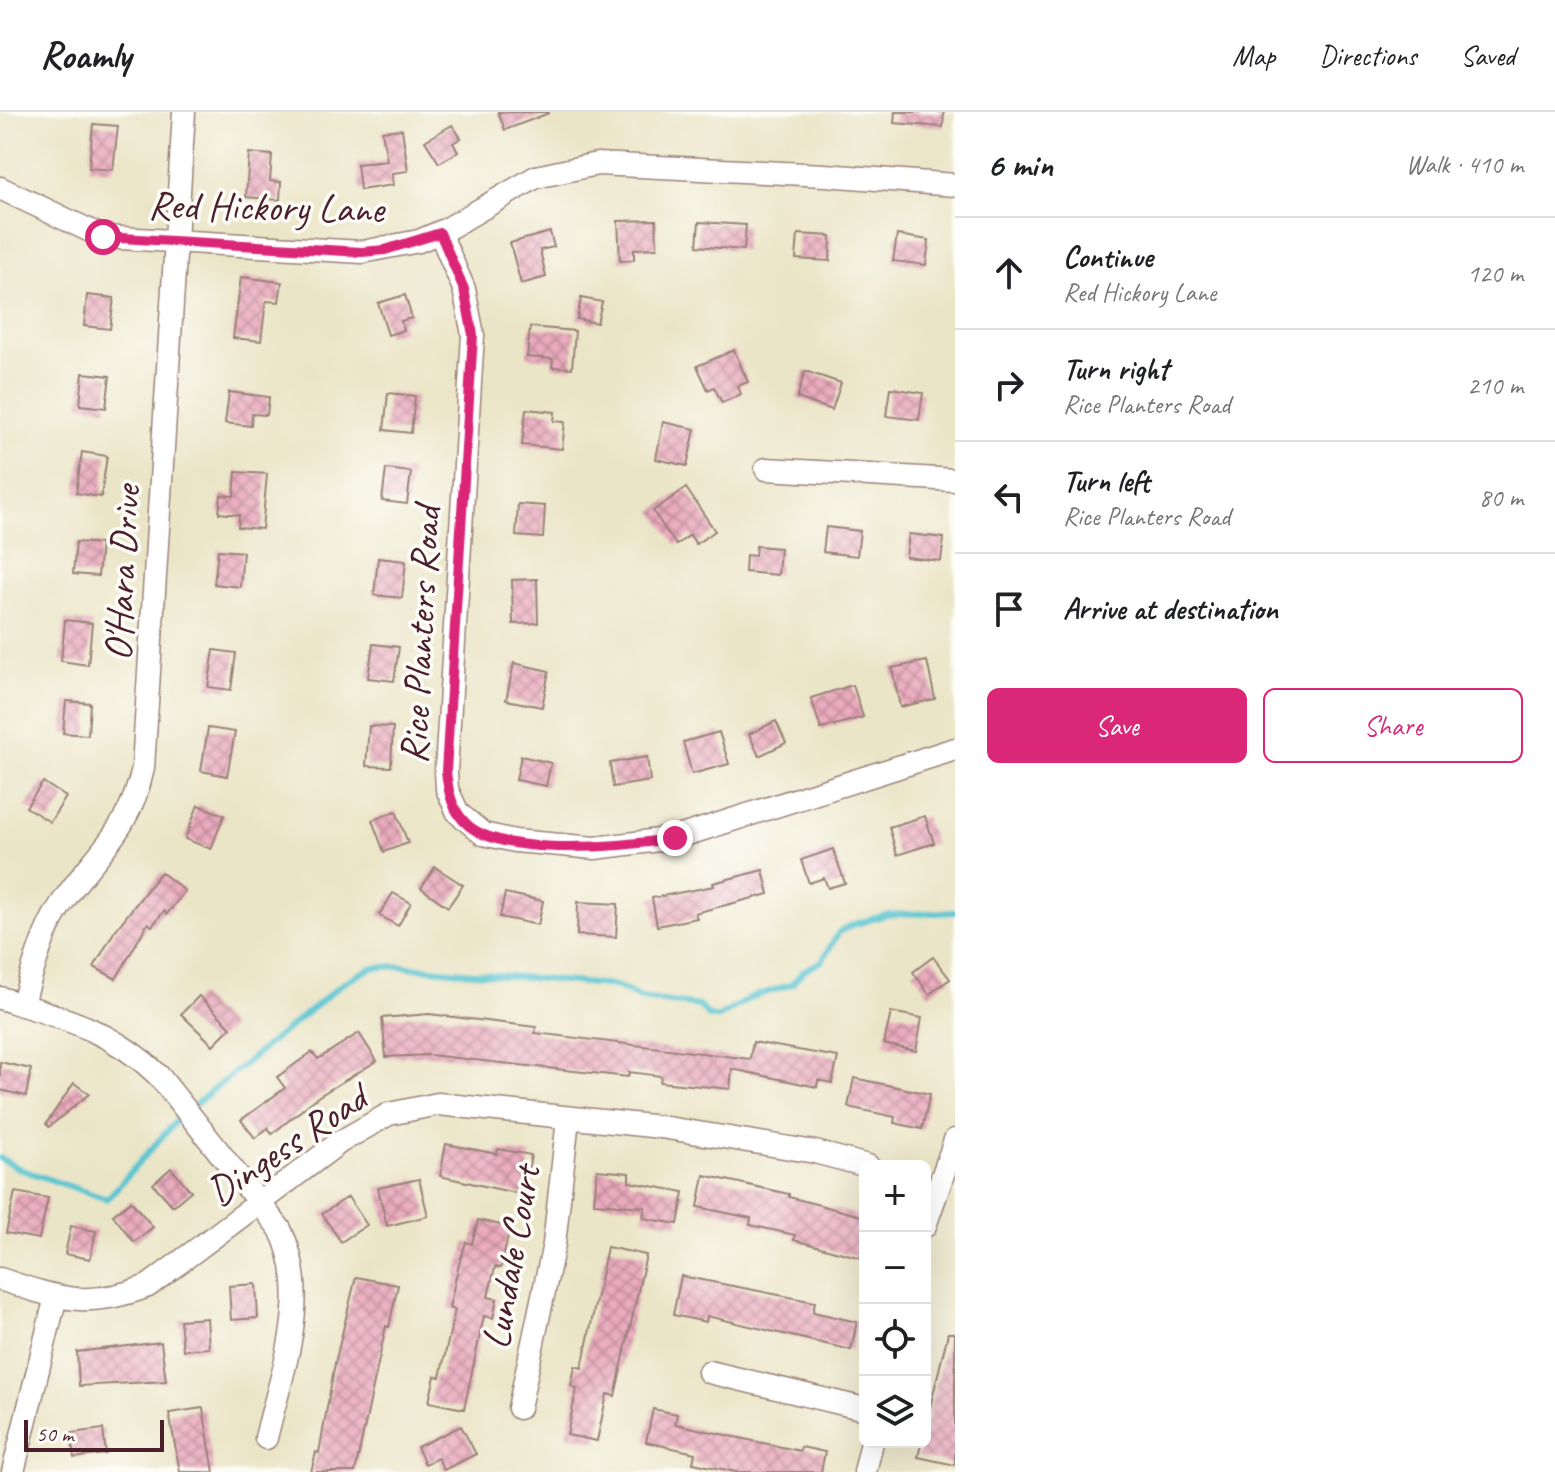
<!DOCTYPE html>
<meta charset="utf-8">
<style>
:root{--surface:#fff;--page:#f6f6f6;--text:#202124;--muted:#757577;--line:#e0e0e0;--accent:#db2777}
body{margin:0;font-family:Caveat,sans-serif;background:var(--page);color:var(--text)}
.controls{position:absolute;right:24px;bottom:24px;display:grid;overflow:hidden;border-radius:12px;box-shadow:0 8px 32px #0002}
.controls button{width:72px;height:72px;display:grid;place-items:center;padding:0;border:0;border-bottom:2px solid var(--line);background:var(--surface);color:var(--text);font:40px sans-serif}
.scale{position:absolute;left:24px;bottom:20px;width:140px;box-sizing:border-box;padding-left:8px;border:4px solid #4a1f2b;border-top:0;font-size:22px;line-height:28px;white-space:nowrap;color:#4a1f2b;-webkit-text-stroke:6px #fdfcf7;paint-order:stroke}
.stop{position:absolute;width:24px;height:24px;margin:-18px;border:6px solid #db2777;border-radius:50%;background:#fff}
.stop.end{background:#db2777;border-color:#fff;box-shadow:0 2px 8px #0008}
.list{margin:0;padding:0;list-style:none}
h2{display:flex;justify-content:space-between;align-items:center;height:104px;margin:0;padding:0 32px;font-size:34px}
h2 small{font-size:26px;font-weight:400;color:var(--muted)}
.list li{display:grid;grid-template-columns:52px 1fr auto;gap:24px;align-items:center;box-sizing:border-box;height:112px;padding:0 32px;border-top:2px solid var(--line)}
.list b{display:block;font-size:30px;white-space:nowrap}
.list p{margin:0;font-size:26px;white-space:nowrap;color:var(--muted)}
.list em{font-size:26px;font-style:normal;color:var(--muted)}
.actions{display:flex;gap:16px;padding:24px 32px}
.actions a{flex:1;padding:18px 0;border:2px solid var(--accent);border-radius:12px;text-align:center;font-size:28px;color:var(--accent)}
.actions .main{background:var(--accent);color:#fff}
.icon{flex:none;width:44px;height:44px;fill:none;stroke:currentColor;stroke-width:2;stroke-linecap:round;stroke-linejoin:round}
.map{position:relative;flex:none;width:955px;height:1360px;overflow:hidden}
header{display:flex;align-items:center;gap:48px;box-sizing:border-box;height:112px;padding:0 40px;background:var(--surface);border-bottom:2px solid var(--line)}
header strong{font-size:38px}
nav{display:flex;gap:44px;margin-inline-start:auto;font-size:28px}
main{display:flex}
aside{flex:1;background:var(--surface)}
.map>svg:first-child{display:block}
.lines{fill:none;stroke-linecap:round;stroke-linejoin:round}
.stream{stroke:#58c4d1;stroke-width:6}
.building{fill:url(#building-cross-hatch)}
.street-casing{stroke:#9a8279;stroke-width:25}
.street{stroke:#fff;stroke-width:22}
.route{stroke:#db2777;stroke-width:10}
.labels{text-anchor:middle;stroke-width:7;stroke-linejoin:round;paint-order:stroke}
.street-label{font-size:40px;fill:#4a1f2b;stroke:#fdfcf7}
</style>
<header>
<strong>Roamly</strong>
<nav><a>Map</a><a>Directions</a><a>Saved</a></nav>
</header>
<main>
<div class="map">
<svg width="955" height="1360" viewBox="0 0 955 1360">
<defs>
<pattern id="building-cross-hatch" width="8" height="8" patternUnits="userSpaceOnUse" patternTransform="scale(2)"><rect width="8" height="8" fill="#eaabbe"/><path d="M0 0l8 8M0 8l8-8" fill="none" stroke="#c08b9b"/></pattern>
</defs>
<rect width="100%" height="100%" fill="#fdfcf7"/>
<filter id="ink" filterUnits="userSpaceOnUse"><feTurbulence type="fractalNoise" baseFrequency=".0125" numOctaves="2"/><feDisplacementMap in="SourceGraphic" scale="16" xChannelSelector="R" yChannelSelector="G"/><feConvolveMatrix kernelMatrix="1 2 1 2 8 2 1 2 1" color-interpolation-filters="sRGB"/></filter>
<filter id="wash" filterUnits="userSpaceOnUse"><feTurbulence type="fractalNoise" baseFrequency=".006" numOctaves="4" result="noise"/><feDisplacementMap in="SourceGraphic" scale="32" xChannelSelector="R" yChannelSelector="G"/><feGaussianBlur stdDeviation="1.8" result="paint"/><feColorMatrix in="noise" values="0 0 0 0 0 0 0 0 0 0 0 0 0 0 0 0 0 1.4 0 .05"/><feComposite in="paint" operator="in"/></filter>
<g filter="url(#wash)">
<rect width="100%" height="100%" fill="#ebe5c7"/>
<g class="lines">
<g class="stream">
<path d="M197,991L343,871L371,856L398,854L616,874L641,886L699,894L710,905H719L750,886L792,872L803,859L822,849L839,820L852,813L886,803L955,800"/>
<path d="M0,1046L22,1058L107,1087L176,1009"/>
</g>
</g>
<g id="blocks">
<g class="building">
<path d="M498,0H549V1L505,18Z"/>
<path d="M895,0H944L943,15L894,11Z"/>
<path d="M93,12L118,14L113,58L89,56Z"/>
<path d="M452,13L461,26L453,31L458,40L439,51L425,29Z"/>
<path d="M402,17L408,59L392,61L393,73L360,78L357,52L387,49L382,19Z"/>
<path d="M249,41L272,43L270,69L281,70L280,88L246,85Z"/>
<path d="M656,108L657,136L634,137V148L620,149L618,109Z"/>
<path d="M699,110L746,113L744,138L697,134Z"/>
<path d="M550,120L554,135L540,138L546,165L521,172L510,131Z"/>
<path d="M798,122L831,124L830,149L796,147Z"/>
<path d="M897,123L929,128L926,153L893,149Z"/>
<path d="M241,165L282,170L279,190L266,189L261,229L233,226Z"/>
<path d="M87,183L114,186L110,217L84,214Z"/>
<path d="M405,183L412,206L401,209L404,218L388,223L378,191Z"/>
<path d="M581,186L602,190L597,211L577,207Z"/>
<path d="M530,215L575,219L572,256L552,255L553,247L527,245Z"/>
<path d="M734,238L748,270L738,274L741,282L722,291L714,275L708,278L697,254Z"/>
<path d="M805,259L841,271L832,298L797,286Z"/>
<path d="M83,261L110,264L106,296L80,293Z"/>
<path d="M890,276L923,281L919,308L886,304Z"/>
<path d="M229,280L269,285L267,303L252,302L251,314L225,311Z"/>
<path d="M388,281L415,284L411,321L384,318Z"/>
<path d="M526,297L555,300L554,309L565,310L562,337L522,333Z"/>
<path d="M663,310L695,317L687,354L656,347Z"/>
<path d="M82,340L107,344L101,385L76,381Z"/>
<path d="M386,357L411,360L407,392L382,389Z"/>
<path d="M236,360L267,362L262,417L238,415L239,403L219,401L221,383L234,384Z"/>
<path d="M686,376L715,419L696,432L690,423L676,433L653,399Z"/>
<path d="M518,392L545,394L543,426L516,424Z"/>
<path d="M826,415L860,419L857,444L823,440Z"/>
<path d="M909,422L944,426L941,449L906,445Z"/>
<path d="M76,430L101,432L98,464L73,462Z"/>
<path d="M756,434L780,436L778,463L745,460L746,443L755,444Z"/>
<path d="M218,438L243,440L240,475L214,472Z"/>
<path d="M378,446L406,449L402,486L374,483Z"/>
<path d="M537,467L538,511L513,512L512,468Z"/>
<path d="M65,508L92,511L88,553L61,549Z"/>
<path d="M373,532L399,535L394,569L368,566Z"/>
<path d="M214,538L236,541L231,578L208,575Z"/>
<path d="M927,549L935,587L900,595L892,556Z"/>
<path d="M514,551L549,559L542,595L506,588Z"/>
<path d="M853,573L863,605L821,617L811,586Z"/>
<path d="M66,589L90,591L88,623L63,621Z"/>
<path d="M776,609L786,631L759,644L749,622Z"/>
<path d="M369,614L393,615L391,655L366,654Z"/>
<path d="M208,616L235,620L227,664L201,659Z"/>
<path d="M719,620L729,652L692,662L683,630Z"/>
<path d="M521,644L551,651L546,674L516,668Z"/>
<path d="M647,645L650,669L613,675L610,651Z"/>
<path d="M43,670L66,685L50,710L26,695Z"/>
<path d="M198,693L224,703L211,737L185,727Z"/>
<path d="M396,699L408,731L384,740L372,708Z"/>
<path d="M925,704L934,731L897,743L889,715Z"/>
<path d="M833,737L845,771L828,776L824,766L809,771L801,748Z"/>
<path d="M435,755L463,773L448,795L421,776Z"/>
<path d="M763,758L769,782L695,801L697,806L657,814L652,786L714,774L713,771Z"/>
<path d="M161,760L185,779L167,802L164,799L152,814L148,811L116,867L94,855L114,820Z"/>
<path d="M393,781L411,791L398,814L379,803Z"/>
<path d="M505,781L543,789L538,813L500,805Z"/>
<path d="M578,790L618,792L616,825L577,823Z"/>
<path d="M933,845L950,867L929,882L913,860Z"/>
<path d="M199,884L231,915L213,933L181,902Z"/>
<path d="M891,900L922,906L916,939L884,932Z"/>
<path d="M429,902L536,915L535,921L750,947L753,930L838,945L832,971L818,968L817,975L732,957L730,977L660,970L661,964L629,960L628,965L430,943L386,945L382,906Z"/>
<path d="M359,921L377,949L319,984L272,1022L268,1016L255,1026L241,1008L285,976L277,965L312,940L318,947Z"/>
<path d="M0,950L31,957L26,984L0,978Z"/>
<path d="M854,966L930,982L922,1017L894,1011L895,1005L848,995Z"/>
<path d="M74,971L89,982L49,1015L46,1012Z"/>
<path d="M446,1032L497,1042L498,1037L531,1043L524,1083L440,1064Z"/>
<path d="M171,1056L191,1079L173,1094L153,1072Z"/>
<path d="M597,1058L629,1061V1070L684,1080L678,1112L643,1106L645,1095L594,1091Z"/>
<path d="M704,1063L789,1082V1085L865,1105V1147L794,1128L795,1123L750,1113L751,1106L698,1095Z"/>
<path d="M419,1067L428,1104L387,1114L378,1076Z"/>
<path d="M15,1080L48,1086L39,1127L6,1121Z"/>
<path d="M348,1085L367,1113L341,1130L322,1102Z"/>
<path d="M131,1089L153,1115L134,1130L113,1103Z"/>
<path d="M478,1108L510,1115L501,1156L495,1155L488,1185L497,1187L493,1206L484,1204L464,1297L429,1290L435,1264L440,1265L455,1198L449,1196L458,1156L466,1130L472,1132Z"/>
<path d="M71,1114L96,1119L90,1147L65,1142Z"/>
<path d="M607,1135L646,1143L615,1284L607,1282L597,1329L567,1323L577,1276L571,1274L575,1254L582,1256Z"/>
<path d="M681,1164L815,1190L813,1200L857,1210L851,1238L707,1204L706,1210L673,1203Z"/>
<path d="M356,1165L398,1173L389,1215L386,1214L355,1360H311L316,1340L319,1341L335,1251Z"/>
<path d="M256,1172L258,1206L231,1208L229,1174Z"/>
<path d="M207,1206L209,1236L183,1238L180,1208Z"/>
<path d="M948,1221H955V1353L918,1345Z"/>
<path d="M161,1230L166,1269L79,1274L77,1240Z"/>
<path d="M203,1296L214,1360H180L169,1301Z"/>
<path d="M653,1297L677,1302L675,1312L800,1339L801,1335L825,1340L821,1360H736L693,1351L695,1341L646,1330Z"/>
<path d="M461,1314L476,1342L444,1358L438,1346L425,1352L417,1335Z"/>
<path d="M103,1317L106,1342L74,1346L71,1321Z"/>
</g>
</g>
</g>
<g filter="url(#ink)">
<use href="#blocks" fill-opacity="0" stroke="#9a8279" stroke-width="2"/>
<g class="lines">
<defs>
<g id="street">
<path d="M0,76L103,125L362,140L419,129L447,117L536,65L597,52L825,63L955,73"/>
<path d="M440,121L464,177L473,223L446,659L447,677L458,701L483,722L515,729L595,736L675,726L955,637"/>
<path d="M766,357L955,368"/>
<path d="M0,886C61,905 112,918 159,964L280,1117C313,1184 282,1258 266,1326"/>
<path d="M22,893C33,860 41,823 60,794C94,741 129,723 143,656L184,0"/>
<path d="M925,1114L955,1028"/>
<path d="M0,1167C59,1187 88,1197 148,1174L340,1030L389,1002L438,992L661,1015L815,1040L868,1054"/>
<path d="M709,1260L865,1297"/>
<path d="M519,1296L554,1132L568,1007"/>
<path d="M13,1360L56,1184"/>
<path d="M865,1360L872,1330"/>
</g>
</defs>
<use href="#street" class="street-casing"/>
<use href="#street" class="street"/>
</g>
</g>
<g class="lines" filter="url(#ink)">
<path class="route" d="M103,125L362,140L385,138L440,121L464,177L473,223L446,659C448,679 452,700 469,714C509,746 627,734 675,726"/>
</g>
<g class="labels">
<g class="street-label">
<text transform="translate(266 94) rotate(1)" y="14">Red Hickory Lane</text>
<text transform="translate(121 461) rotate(-87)" y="14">O'Hara Drive</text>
<text transform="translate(419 523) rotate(-87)" y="14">Rice Planters Road</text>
<text transform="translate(286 1032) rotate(-34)" y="14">Dingess Road</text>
<text transform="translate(510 1145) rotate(-80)" y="14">Lundale Court</text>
</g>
</g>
</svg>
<div class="controls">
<button>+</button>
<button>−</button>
<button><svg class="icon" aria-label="locate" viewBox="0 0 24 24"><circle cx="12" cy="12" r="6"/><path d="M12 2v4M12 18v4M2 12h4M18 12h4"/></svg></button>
<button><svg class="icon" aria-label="layers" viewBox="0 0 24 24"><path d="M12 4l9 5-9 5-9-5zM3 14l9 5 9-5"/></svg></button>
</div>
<div class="scale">50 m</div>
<div class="stop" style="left:103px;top:125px"></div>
<div class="stop end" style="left:675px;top:726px"></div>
</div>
<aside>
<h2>6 min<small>Walk · 410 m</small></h2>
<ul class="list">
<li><svg class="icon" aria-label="ahead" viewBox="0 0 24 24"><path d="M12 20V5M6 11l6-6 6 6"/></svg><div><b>Continue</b><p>Red Hickory Lane</p></div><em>120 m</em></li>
<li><svg class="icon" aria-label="right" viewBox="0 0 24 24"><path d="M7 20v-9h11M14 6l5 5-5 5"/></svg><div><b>Turn right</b><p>Rice Planters Road</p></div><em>210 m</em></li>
<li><svg class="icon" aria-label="left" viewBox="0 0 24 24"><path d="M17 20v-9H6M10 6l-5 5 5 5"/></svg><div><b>Turn left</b><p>Rice Planters Road</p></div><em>80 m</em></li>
<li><svg class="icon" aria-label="arrive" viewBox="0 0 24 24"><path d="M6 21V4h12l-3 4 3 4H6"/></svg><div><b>Arrive at destination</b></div></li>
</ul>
<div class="actions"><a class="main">Save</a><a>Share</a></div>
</aside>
</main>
